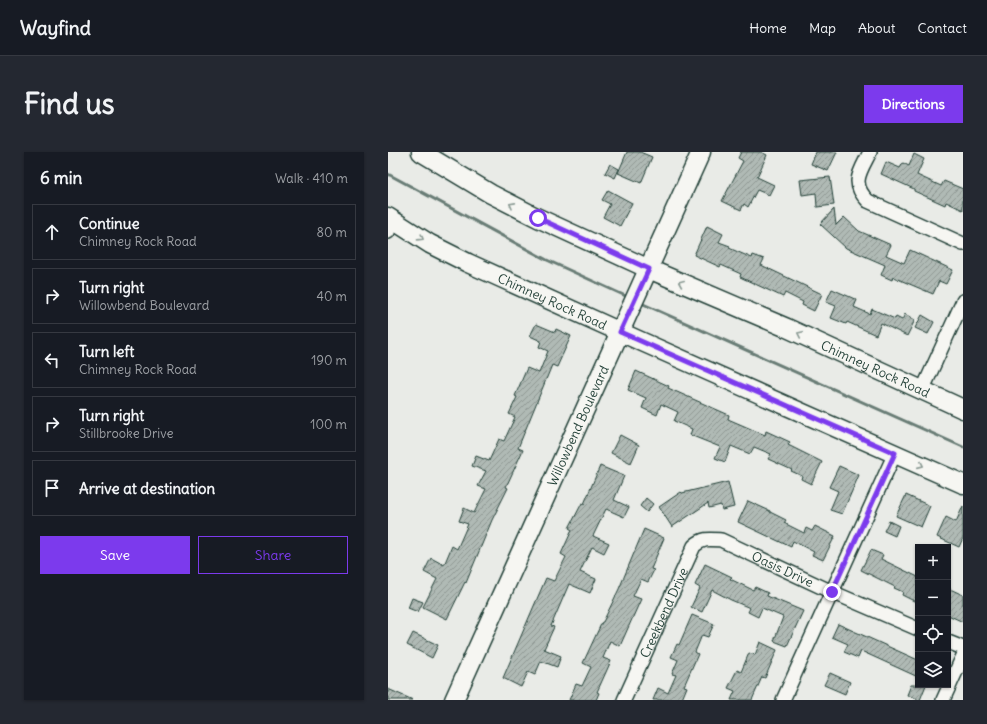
<!DOCTYPE html>
<meta charset="utf-8">
<style>
:root{--surface:#171b24;--page:#242831;--text:#f1f3f6;--muted:#9ea1a6;--line:#363941;--accent:#7c3aed}
body{margin:0;font-family:Delius,sans-serif;background:var(--page);color:var(--text)}
.controls{position:absolute;right:12px;bottom:12px;display:grid;overflow:hidden;border-radius:0px;box-shadow:0 1px 3px #0004}
.controls button{width:36px;height:36px;display:grid;place-items:center;padding:0;border:0;border-bottom:1px solid var(--line);background:var(--surface);color:var(--text);font:20px sans-serif}
.stop{position:absolute;width:12px;height:12px;margin:-9px;border:3px solid #7c3aed;border-radius:50%;background:#fff}
.stop.end{background:#7c3aed;border-color:#fff;box-shadow:0 1px 4px #0008}
.list{margin:0;padding:0;list-style:none}
h2{display:flex;justify-content:space-between;align-items:center;height:52px;margin:0;padding:0 16px;font-size:17px}
h2 small{font-size:13px;font-weight:400;color:var(--muted)}
.list li{display:grid;grid-template-columns:26px 1fr auto;gap:12px;align-items:center;box-sizing:border-box;height:56px;margin:0 8px 8px;padding:0 8px;border:1px solid var(--line);border-radius:0px}
.list b{display:block;font-size:15px;white-space:nowrap}
.list p{margin:0;font-size:13px;white-space:nowrap;color:var(--muted)}
.list em{font-size:13px;font-style:normal;color:var(--muted)}
.actions{display:flex;gap:8px;padding:12px 16px}
.actions a{flex:1;padding:9px 0;border:1px solid var(--accent);border-radius:0px;text-align:center;font-size:14px;color:var(--accent)}
.actions .main{background:var(--accent);color:#fff}
.icon{flex:none;width:22px;height:22px;fill:none;stroke:currentColor;stroke-width:2;stroke-linecap:round;stroke-linejoin:round}
.map{position:relative;flex:none;width:575px;height:548px;overflow:hidden;border-radius:0px}
header{display:flex;align-items:center;gap:24px;box-sizing:border-box;height:56px;padding:0 20px;background:var(--surface);border-bottom:1px solid var(--line)}
header strong{font-size:19px}
nav{display:flex;gap:22px;margin-inline-start:auto;font-size:14px}
.intro{display:flex;align-items:center;justify-content:space-between;box-sizing:border-box;height:96px;padding:0 24px}
h1{margin:0;font-size:28px}
.button{padding:10px 18px;border-radius:0px;background:var(--accent);color:#fff;font-size:14px;font-weight:700}
main{display:flex;gap:24px;padding:0 24px}
aside{flex:1;background:var(--surface);border-radius:0px;box-shadow:0 1px 3px #0004}
.map>svg:first-child{display:block}
.lines{fill:none;stroke-linecap:round;stroke-linejoin:round}
.stream{stroke:#687c75;stroke-width:3}
.building{fill:url(#building-hatch);stroke:#1f3d34}
.street-casing{stroke:#1f3d34;stroke-width:16}
.secondary-casing{stroke:#1f3d34;stroke-width:21}
.street{stroke:#f6f6f2;stroke-width:13}
.secondary{stroke:#f6f6f2;stroke-width:18}
.oneway{stroke:#8a9a93}
.route{stroke:#7c3aed;stroke-width:5}
.labels{text-anchor:middle;stroke-width:3;stroke-linejoin:round;paint-order:stroke}
.street-label{font-size:13px;fill:#1f3d34;stroke:#f6f6f2}
</style>
<header>
<strong>Wayfind</strong>
<nav><a>Home</a><a>Map</a><a>About</a><a>Contact</a></nav>
</header>
<div class="intro"><h1>Find us</h1><a class="button">Directions</a></div>
<main>
<aside>
<h2>6 min<small>Walk · 410 m</small></h2>
<ul class="list">
<li><svg class="icon" aria-label="ahead" viewBox="0 0 24 24"><path d="M12 20V5M6 11l6-6 6 6"/></svg><div><b>Continue</b><p>Chimney Rock Road</p></div><em>80 m</em></li>
<li><svg class="icon" aria-label="right" viewBox="0 0 24 24"><path d="M7 20v-9h11M14 6l5 5-5 5"/></svg><div><b>Turn right</b><p>Willowbend Boulevard</p></div><em>40 m</em></li>
<li><svg class="icon" aria-label="left" viewBox="0 0 24 24"><path d="M17 20v-9H6M10 6l-5 5 5 5"/></svg><div><b>Turn left</b><p>Chimney Rock Road</p></div><em>190 m</em></li>
<li><svg class="icon" aria-label="right" viewBox="0 0 24 24"><path d="M7 20v-9h11M14 6l5 5-5 5"/></svg><div><b>Turn right</b><p>Stillbrooke Drive</p></div><em>100 m</em></li>
<li><svg class="icon" aria-label="arrive" viewBox="0 0 24 24"><path d="M6 21V4h12l-3 4 3 4H6"/></svg><div><b>Arrive at destination</b></div></li>
</ul>
<div class="actions"><a class="main">Save</a><a>Share</a></div>
</aside>
<div class="map">
<svg width="575" height="548" viewBox="0 0 575 548">
<defs>
<pattern id="building-hatch" width="6" height="6" patternUnits="userSpaceOnUse"><rect width="6" height="6" fill="#b0bab5"/><path d="M-1 1l2-2M0 6l6-6M5 7l2-2" fill="none" stroke="#8f9894"/></pattern>
</defs>
<rect width="100%" height="100%" fill="#e9ebe7"/>
<filter id="ink" filterUnits="userSpaceOnUse"><feTurbulence type="fractalNoise" baseFrequency=".025" numOctaves="2"/><feDisplacementMap in="SourceGraphic" scale="8" xChannelSelector="R" yChannelSelector="G"/><feConvolveMatrix kernelMatrix="1 2 1 2 8 2 1 2 1" color-interpolation-filters="sRGB"/></filter>
<g filter="url(#ink)">
<g class="lines">
<g class="stream">
<path d="M0,22L159,108L242,146"/>
<path d="M253,151L575,295"/>
</g>
</g>
<g class="building">
<path d="M239,0H252L264,5L253,31L230,21Z"/>
<path d="M353,0H373L379,3L369,25L386,33L381,43L369,38L360,55L356,52L353,58L334,49L355,9L350,6Z"/>
<path d="M428,0H449L440,19L423,12Z"/>
<path d="M526,2L536,7L529,23L553,34L556,29L575,37V58L558,50L557,53L526,39V37L493,22L498,10L512,16L515,11L521,14Z"/>
<path d="M222,12L231,17L227,26L217,21Z"/>
<path d="M442,25L446,53L429,55L428,41L414,43L412,28Z"/>
<path d="M220,38L244,51L232,74L215,65L222,52L214,48Z"/>
<path d="M446,57L448,73L456,65L471,79L503,93L498,103L516,111L522,98L565,118L558,132L551,129L545,142L505,125L504,128L493,123L497,113L458,96L432,72Z"/>
<path d="M319,74L335,82L331,90L342,94L341,96L364,106L365,103L376,107L373,113L434,142L426,159L414,153L415,150L397,141L395,145L352,125L353,122L333,113L332,115L306,103Z"/>
<path d="M444,137L469,148L466,155L482,162L484,157L507,167L508,165L514,168L517,162L527,168L519,184L493,171L488,183L459,170L458,172L443,166L448,154L438,150Z"/>
<path d="M534,163L546,170L540,182L527,176Z"/>
<path d="M148,172L167,180L168,177L183,184L169,215L164,213L130,296L135,298L118,335L120,336L104,368L78,431L77,430L59,467L35,455L49,427L36,420L43,406L56,413L64,394L69,397L80,372L71,369L76,356L86,361L98,337L90,334L98,319L84,314L88,304L101,309L111,287L116,289L127,265L121,262L129,245L127,244L139,216L151,221L160,199L151,195L153,189L142,184Z"/>
<path d="M248,219L281,234L280,236L341,263L340,267L377,283L378,279L402,290L400,293L434,310L423,332L413,327L414,324L403,319L404,318L380,307L383,302L366,295L362,302L343,294L337,310L327,306L332,295L302,283L304,277L286,269L290,260L273,252L269,263L254,256L258,246L240,238Z"/>
<path d="M232,283L251,293L243,311L223,301Z"/>
<path d="M212,314L236,324L226,348L241,355L236,365L218,357L205,384L221,391L216,401L204,395L192,420L208,427L202,441L181,432L163,474L166,475L156,497L173,504L169,515L153,509L147,523L140,520L133,535L115,526L158,426L166,429L178,405L173,402L184,378L181,376L194,351L196,352Z"/>
<path d="M451,314L471,323L454,362L442,358L450,339L441,335Z"/>
<path d="M340,330L346,355L334,358L333,353L321,356L320,351L284,375L271,355L293,340L294,341Z"/>
<path d="M518,343L542,354L533,375L508,364Z"/>
<path d="M258,346L265,352L259,360L252,354Z"/>
<path d="M360,349L382,359V360L398,368L396,371L416,381L418,376L424,379L427,374L447,384L435,408L424,403L426,400L405,389L403,395L350,370Z"/>
<path d="M575,354V386L571,395L549,385L558,365L568,370Z"/>
<path d="M501,369L511,374L507,384L496,379Z"/>
<path d="M256,377L276,386L263,417L266,418L260,430L253,427L245,444L253,447L232,494L222,489L215,506L223,509L209,540L211,541L208,548H181L188,532L194,534L203,515L195,511L214,470H215L231,437Z"/>
<path d="M483,398L495,403L493,407L530,425V451L514,443L515,440L506,436L507,435L473,418Z"/>
<path d="M317,412L344,425L342,427L365,438L367,435L380,441L379,444L415,459L399,494L386,489L395,465L374,456L370,465L360,460L362,456L343,448L324,438L314,460L303,455L312,436L307,433Z"/>
<path d="M560,436L575,443V470L560,463Z"/>
<path d="M24,446L35,450L30,460L20,456Z"/>
<path d="M304,463L326,472L320,485L314,483L307,500L310,502L296,534L299,535L294,547L297,548H265L270,536L280,541L288,523L284,522L290,508L283,505L289,492L291,493Z"/>
<path d="M450,472L530,508V525L473,499L470,506L456,500L460,492L444,485Z"/>
<path d="M25,481L50,493L44,506L19,493Z"/>
<path d="M372,490L389,498L377,526L374,525L364,548H343L347,539L340,536L349,518L353,520L361,501L367,503Z"/>
<path d="M442,521L462,530L457,542L436,533Z"/>
<path d="M523,533H538L532,548L519,543Z"/>
<path d="M0,537L25,548H0Z"/>
</g>
<g class="lines">
<defs>
<g id="street">
<path d="M482,0C472,20 462,31 480,49L575,92"/>
<path d="M0,80L5,68"/>
<path d="M534,239L575,149"/>
<path d="M560,490L575,496"/>
<path id="s1" d="M236,548L306,394C315,386 321,387 333,388L444,440L530,477"/>
<path d="M395,548L507,301"/>
<path d="M555,548L575,504"/>
</g>
<g id="secondary">
<path id="s2" d="M33,0L103,42L150,66L261,117L399,176L575,257"/>
<path id="s3" d="M0,65L42,92L80,111L250,188L575,332"/>
<path id="s4" d="M66,548L313,0"/>
</g>
</defs>
<use href="#street" class="street-casing"/>
<use href="#secondary" class="secondary-casing"/>
<use href="#street" class="street"/>
<use href="#secondary" class="secondary"/>
</g>
<defs><path id="oneway-chevron" d="M-2-3.5L2.5 0L-2 3.5" fill="none" stroke-width="1.6" stroke-linecap="round" stroke-linejoin="round"/></defs>
<g class="oneway">
<use href="#oneway-chevron" transform="translate(124 53) rotate(-152)"/>
<use href="#oneway-chevron" transform="translate(33 86) rotate(32)"/>
<use href="#oneway-chevron" transform="translate(293 131) rotate(-157)"/>
<use href="#oneway-chevron" transform="translate(412 182) rotate(-155)"/>
<use href="#oneway-chevron" transform="translate(533 313) rotate(24)"/>
</g>
</g>
<g class="lines" filter="url(#ink)">
<path class="route" d="M150,66L261,117L232,180L507,301L444,440"/>
</g>
<g class="labels">
<g class="street-label">
<text dy="5" stroke="none"><textPath href="#s3" startOffset="185">Chimney Rock Road</textPath></text>
<text dy="5" stroke="none"><textPath href="#s2" startOffset="504">Chimney Rock Road</textPath></text>
<text dy="5" stroke="none"><textPath href="#s4" startOffset="301">Willowbend Boulevard</textPath></text>
<text dy="5" stroke="none"><textPath href="#s1" startOffset="266">Oasis Drive</textPath></text>
<text dy="5" stroke="none"><textPath href="#s1" startOffset="96">Creekbend Drive</textPath></text>
</g>
</g>
</svg>
<div class="controls">
<button>+</button>
<button>−</button>
<button><svg class="icon" aria-label="locate" viewBox="0 0 24 24"><circle cx="12" cy="12" r="6"/><path d="M12 2v4M12 18v4M2 12h4M18 12h4"/></svg></button>
<button><svg class="icon" aria-label="layers" viewBox="0 0 24 24"><path d="M12 4l9 5-9 5-9-5zM3 14l9 5 9-5"/></svg></button>
</div>
<div class="stop" style="left:150px;top:66px"></div>
<div class="stop end" style="left:444px;top:440px"></div>
</div>
</main>
